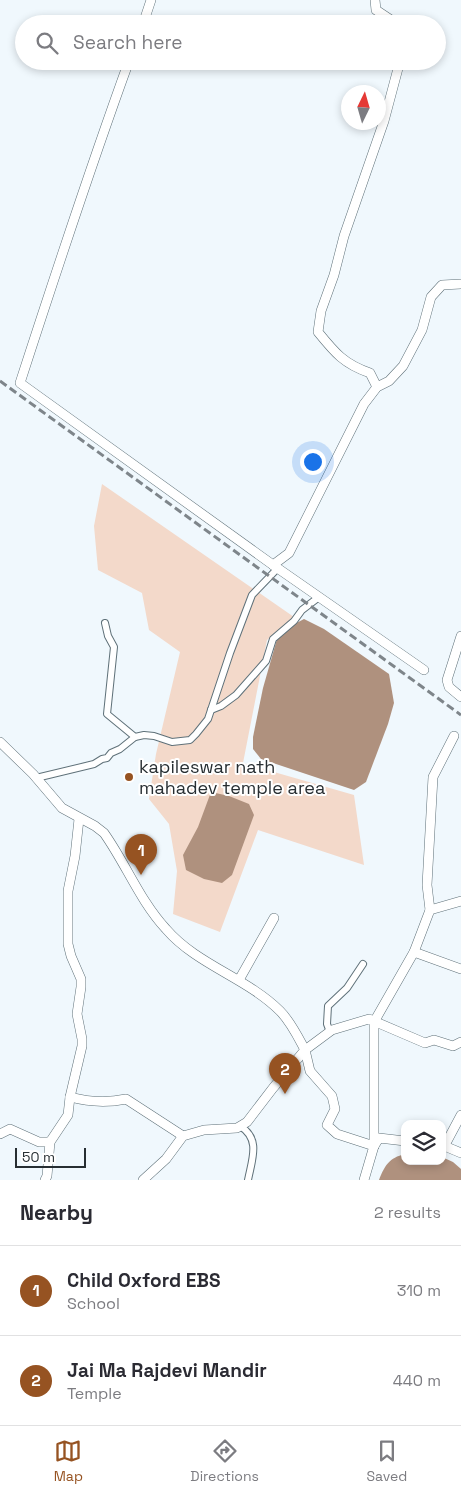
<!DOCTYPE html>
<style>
:root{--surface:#fff;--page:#f7f7f7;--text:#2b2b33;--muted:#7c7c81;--line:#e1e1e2;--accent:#965322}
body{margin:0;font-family:"Space Grotesk",sans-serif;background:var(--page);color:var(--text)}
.controls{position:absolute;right:15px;bottom:15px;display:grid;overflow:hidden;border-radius:10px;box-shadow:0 2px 8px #0003}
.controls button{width:45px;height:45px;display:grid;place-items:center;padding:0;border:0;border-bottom:1px solid var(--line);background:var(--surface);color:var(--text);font:25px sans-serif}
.compass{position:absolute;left:341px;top:85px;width:45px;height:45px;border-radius:50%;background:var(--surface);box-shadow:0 2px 8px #0003;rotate:5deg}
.scale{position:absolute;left:15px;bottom:12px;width:71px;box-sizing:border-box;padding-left:5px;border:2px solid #272e32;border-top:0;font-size:14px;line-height:18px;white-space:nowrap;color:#272e32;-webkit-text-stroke:4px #fff;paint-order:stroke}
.you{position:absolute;left:312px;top:461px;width:18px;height:18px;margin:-12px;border:4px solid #fff;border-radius:50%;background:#1a73e8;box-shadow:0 0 0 8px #1a73e833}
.badge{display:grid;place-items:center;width:32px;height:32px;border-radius:50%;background:var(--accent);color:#fff;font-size:16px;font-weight:700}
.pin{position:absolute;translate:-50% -41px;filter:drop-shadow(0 1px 2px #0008)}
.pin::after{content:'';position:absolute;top:26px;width:18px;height:15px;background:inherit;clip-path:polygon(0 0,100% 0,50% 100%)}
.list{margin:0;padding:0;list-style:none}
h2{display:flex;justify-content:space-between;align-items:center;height:65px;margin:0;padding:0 20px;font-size:21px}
h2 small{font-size:16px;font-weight:400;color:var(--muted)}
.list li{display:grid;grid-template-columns:32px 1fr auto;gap:15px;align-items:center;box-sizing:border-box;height:90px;padding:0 20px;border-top:1px solid var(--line)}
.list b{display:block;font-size:19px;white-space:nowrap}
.list p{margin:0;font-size:16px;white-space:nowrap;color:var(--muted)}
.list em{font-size:16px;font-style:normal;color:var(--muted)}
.icon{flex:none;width:28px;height:28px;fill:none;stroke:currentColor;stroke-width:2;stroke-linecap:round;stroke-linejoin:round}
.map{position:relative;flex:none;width:461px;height:1180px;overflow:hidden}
.search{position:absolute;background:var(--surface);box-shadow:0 2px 8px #0003;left:15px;right:15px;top:15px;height:55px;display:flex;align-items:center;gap:12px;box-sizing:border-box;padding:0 18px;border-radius:28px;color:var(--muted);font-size:19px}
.sheet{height:245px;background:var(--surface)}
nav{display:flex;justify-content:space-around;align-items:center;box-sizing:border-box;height:70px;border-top:1px solid var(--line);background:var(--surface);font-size:14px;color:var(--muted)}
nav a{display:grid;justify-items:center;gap:2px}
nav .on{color:var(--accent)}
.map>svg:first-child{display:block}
.green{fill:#f3d9ca}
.water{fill:#af917e}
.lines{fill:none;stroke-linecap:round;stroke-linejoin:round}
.pedestrian-casing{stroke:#5f7179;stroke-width:8}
.minor-casing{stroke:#5f7179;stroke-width:10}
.pedestrian{stroke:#fff;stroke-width:6}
.minor{stroke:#fff;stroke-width:9}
.rail{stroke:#7e858a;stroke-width:3;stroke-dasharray:8 4;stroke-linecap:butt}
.poi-dot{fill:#965322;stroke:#fff;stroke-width:2}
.labels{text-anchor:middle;stroke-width:4;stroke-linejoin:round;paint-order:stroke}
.poi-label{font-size:18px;fill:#272e32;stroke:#fff;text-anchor:start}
</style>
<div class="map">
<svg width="461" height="1180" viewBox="0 0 461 1180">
<rect width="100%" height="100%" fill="#f0f8fd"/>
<path class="green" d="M102,484L294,617L267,640L243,763L354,795L364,865L258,830L220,932L173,914L177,871L169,824L149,799L156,754L180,652L149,630L142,593L98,570L94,526Z"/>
<g class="water">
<path d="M304,619L324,629L389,674L394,703L388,724L366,782L354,790L261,759L253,749V737L263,688L277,639L287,628Z"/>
<path d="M211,792L229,796L249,804L254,815L232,875L222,883L204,879L186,870L183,855L198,827Z"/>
<path d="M405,1154V1161H442V1157L453,1162L461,1169V1180H379C385,1165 389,1158 405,1154Z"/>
</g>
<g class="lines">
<defs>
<g id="pedestrian">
<path d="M211,710L221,706L236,695L266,661L273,639L294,621L302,610L319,597"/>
<path d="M135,737L144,735L154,736L172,742L190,740L196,734L208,719L230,653L252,595L278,568"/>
<path d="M36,778L94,764L102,759L107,758L111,753L120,749L135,737L107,714L114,647L108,636L105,623"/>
<path d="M330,1032L327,1024L328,1006L347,988L363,964"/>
<path d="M240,1126C261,1139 252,1159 248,1180"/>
</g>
<g id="minor">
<path d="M375,0L376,10L397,24"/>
<path d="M143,24L151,0"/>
<path d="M129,61C90,168 55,275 20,383L273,565L424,670"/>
<path d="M377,387L370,373C344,364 335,353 318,332L321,311L334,275L344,236L384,121L400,61"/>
<path d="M273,565L289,553L364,404L377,387L389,381L403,366L422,330L431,297L442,285L461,284"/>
<path d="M461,636L447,680L449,687L461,697"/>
<path d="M0,742L33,774L62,808L95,826L104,833C126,864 140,901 166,929C197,965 247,978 280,1011C291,1022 298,1037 305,1050L273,1088L247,1122L237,1128L204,1130L183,1136L166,1159L143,1180"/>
<path d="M430,910L427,885L433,777L454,736"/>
<path d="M414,952L461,969"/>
<path d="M239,980L274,918"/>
<path d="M70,1097C89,1102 107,1103 126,1099L183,1136"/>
<path d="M0,1134L10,1129L39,1142H50"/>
<path d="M442,1145L461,1153"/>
<path d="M445,1145L461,1115"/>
<path d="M374,1146V1022L414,952L430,910L461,901"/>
<path d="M374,1146L379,1138L405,1141"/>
<path d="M45,1180L47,1176L50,1142L68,1115L70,1097L82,1046V1039L77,1014L81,987V979L71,956L68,944V891L75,856L79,819"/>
<path d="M364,1180L374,1146L337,1134L327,1125L335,1109L332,1096L310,1071L305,1050L332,1030L369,1019L425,1043L434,1040L453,1046L461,1042"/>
</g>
</defs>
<use href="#pedestrian" class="pedestrian-casing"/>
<use href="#minor" class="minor-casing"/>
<use href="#pedestrian" class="pedestrian"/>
<use href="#minor" class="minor"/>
<path class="rail" d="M0,381L461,715"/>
</g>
<circle class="poi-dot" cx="129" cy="777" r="5"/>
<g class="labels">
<g class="poi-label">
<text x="139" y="773">kapileswar nath<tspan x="139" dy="21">mahadev temple area</tspan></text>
</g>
</g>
</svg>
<div class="controls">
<button><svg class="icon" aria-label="layers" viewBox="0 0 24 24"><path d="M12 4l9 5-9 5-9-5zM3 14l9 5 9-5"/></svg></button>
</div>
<svg class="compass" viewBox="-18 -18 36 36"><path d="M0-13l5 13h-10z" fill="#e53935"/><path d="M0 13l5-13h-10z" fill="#7c7c81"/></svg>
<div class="scale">50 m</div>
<div class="you"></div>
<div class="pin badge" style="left:141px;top:875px">1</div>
<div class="pin badge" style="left:285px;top:1094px">2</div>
<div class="search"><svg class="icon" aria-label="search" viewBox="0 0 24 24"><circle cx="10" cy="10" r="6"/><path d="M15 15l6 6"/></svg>Search here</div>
</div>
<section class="sheet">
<h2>Nearby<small>2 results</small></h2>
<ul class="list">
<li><span class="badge">1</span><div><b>Child Oxford EBS</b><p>School</p></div><em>310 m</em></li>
<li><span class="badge">2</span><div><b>Jai Ma Rajdevi Mandir</b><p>Temple</p></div><em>440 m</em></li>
</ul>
</section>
<nav>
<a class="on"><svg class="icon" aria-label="map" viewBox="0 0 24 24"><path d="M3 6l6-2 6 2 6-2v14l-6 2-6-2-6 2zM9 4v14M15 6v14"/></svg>Map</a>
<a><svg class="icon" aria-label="directions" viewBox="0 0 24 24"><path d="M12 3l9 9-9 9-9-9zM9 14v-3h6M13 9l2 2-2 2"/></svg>Directions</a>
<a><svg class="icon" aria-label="saved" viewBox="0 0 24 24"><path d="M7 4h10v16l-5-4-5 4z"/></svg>Saved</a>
</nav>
